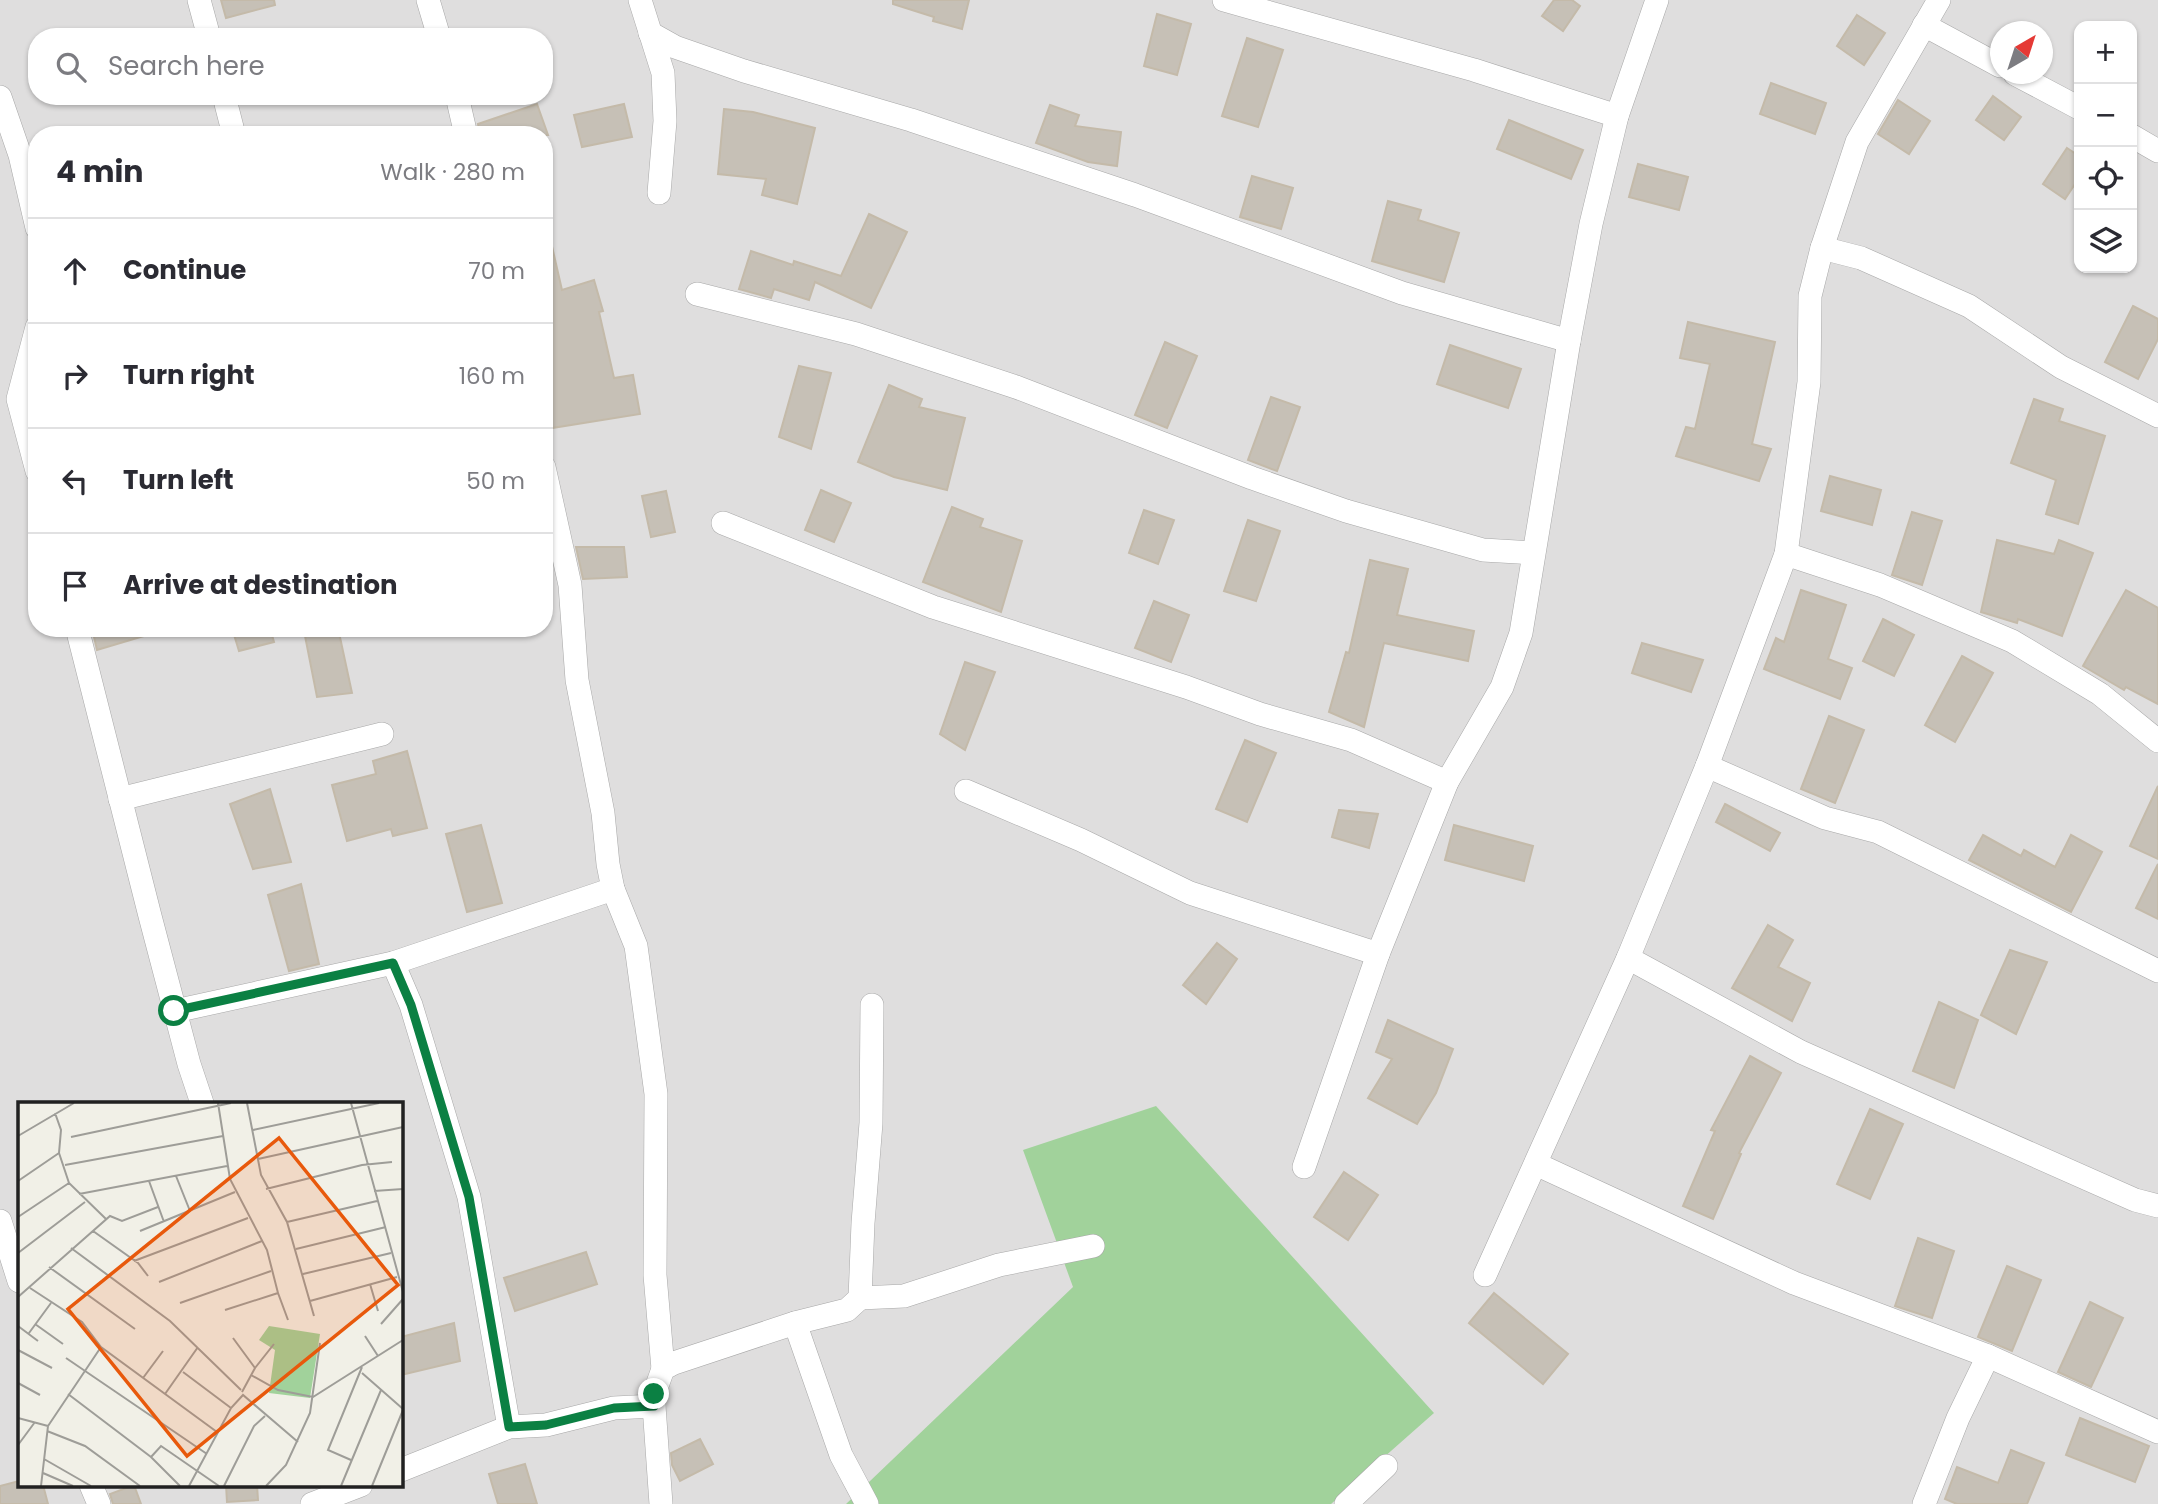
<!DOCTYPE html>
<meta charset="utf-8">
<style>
:root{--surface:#fff;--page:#f2f2f3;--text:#2b2b33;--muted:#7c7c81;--line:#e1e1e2}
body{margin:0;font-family:Poppins,sans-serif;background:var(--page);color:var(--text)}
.controls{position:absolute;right:21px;top:21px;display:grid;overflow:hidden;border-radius:14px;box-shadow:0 2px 5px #0004}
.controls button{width:63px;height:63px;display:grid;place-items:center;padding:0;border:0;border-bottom:2px solid var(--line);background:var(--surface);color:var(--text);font:35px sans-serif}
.compass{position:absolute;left:1990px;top:21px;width:63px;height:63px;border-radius:50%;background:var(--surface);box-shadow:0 2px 5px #0004;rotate:39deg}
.stop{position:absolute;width:21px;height:21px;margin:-16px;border:5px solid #0b8043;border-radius:50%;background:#fff}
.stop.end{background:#0b8043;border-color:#fff;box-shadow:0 2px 7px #0008}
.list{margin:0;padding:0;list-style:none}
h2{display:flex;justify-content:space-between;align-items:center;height:91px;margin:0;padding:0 28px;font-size:30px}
h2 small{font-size:23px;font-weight:400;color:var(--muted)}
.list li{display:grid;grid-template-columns:46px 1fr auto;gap:21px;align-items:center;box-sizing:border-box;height:105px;padding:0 28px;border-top:2px solid var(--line)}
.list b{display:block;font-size:26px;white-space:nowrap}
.list em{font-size:23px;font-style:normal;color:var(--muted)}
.icon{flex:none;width:38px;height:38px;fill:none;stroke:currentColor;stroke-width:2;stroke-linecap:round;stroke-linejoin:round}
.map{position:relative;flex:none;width:2158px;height:1504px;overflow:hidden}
.search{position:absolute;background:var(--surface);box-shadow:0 2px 5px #0004;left:28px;top:28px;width:525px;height:77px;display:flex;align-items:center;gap:18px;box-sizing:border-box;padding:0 24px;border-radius:28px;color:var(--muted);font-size:26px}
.panel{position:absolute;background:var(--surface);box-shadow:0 2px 5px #0004;left:28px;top:126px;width:525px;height:511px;border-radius:28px}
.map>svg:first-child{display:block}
.residential{fill:#dfdede;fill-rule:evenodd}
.forest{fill:#a1d29b}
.building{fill:#c6c0b6;stroke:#c4baa9;stroke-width:2}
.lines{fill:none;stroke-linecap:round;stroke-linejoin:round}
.minor-casing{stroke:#a8a8a8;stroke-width:24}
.minor{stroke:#fff;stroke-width:23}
.route{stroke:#0b8043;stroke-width:9}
.inset-road{fill:none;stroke:#9e9d98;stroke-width:2}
.view{fill:#e8590c;fill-opacity:0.15;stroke:#e8590c;stroke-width:3.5}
.inset-edge{fill:none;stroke:#212121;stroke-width:3.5}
</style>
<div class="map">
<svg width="2158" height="1504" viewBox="0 0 2158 1504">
<rect width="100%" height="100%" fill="#f1f0e7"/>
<path class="residential" d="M0,0H2158V1504H0ZM2079,26H2132V268H2079ZM2000,32H2042V74H2000ZM37,37H544V96H37ZM37,135H544V628H37ZM19,1103H401V1485H19Z"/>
<path class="forest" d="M1156,1106L1434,1413L1331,1504H846L1073,1287L1023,1150Z"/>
<g class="building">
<path d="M221,0H274L275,5L226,18Z"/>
<path d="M893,0H969L962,29L933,21L934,17L893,4Z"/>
<path d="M1554,0H1572L1580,6L1563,31L1542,16Z"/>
<path d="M1157,14L1191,24L1177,75L1144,66Z"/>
<path d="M1857,15L1885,33L1864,65L1837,46Z"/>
<path d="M1247,38L1283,50L1258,127L1222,116Z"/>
<path d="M1771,83L1826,103L1815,134L1760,114Z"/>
<path d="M1993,96L2021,117L2004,140L1976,120Z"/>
<path d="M1898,100L1930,121L1909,154L1878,134Z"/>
<path d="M537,104L548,135H480L478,124Z"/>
<path d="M624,104L632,137L582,147L574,115Z"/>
<path d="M1050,105L1079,115L1075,126L1121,132L1117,166L1088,162L1036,143Z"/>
<path d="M724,109L753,112L815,128L797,204L762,195L766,179L718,174Z"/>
<path d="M1509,120L1583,150L1571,179L1497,149Z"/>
<path d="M2067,148L2079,156V178L2065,199L2043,184Z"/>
<path d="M1638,164L1688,177L1679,210L1629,197Z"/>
<path d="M1252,176L1293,188L1281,229L1240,217Z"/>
<path d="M1388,201L1421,210L1418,220L1459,233L1444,282L1372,261Z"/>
<path d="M869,214L907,232L871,308L815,282L809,300L774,289L771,298L739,289L751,251L793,265L794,261L841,276Z"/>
<path d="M551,242L562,290L594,280L603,311L599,312L614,378L633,375L640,414L552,428L544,384V243Z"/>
<path d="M2133,306L2158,319V339L2138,379L2105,362Z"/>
<path d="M1688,322L1775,342L1752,444L1771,449L1759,481L1676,456L1686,427L1695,429L1710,364L1680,358Z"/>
<path d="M1165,342L1197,356L1167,428L1135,415Z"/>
<path d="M1450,345L1521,369L1508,408L1437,384Z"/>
<path d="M799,366L831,373L811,449L779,437Z"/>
<path d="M889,385L922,399L919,407L965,418L947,490L894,477L858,462Z"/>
<path d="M1271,397L1300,407L1277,471L1248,460Z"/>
<path d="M2034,399L2063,409L2059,421L2105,436L2078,524L2046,514L2056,480L2011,463Z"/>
<path d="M1830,476L1881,490L1872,525L1821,511Z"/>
<path d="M821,490L851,503L834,542L805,530Z"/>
<path d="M666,491L675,532L651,537L642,496Z"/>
<path d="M952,507L983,519L980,527L1022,541L1001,612L923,582Z"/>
<path d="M1144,510L1174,520L1158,564L1129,553Z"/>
<path d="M1912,512L1942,521L1922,585L1892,575Z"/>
<path d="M1248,520L1280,531L1256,601L1224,591Z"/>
<path d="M1997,540L2054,554L2059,540L2093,553L2062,636L2018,619L2017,623L1981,612Z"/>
<path d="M576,547H624L627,577L583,579Z"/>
<path d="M1370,560L1408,569L1397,615L1474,631L1468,661L1384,643L1364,727L1329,712L1346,652L1349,653Z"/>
<path d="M1801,590L1846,605L1828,659L1852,668L1840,699L1764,669L1776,638L1784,642Z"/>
<path d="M2126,590L2158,608V704L2126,687L2124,690L2083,666Z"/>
<path d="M1154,601L1189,615L1171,662L1135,648Z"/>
<path d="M1883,619L1914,635L1894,676L1863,661Z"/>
<path d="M92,628H154V633L97,650Z"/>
<path d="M232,628H270L274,642L239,651Z"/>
<path d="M329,628H338L352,693L317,697L305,636Z"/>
<path d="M1642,643L1703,660L1691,692L1632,673Z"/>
<path d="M1962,656L1993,673L1955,742L1925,725Z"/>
<path d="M965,662L995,672L965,750L940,734Z"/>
<path d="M1829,716L1864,730L1835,803L1801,789Z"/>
<path d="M1245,740L1276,753L1247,822L1216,809Z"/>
<path d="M407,751L427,828L393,836L391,829L347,841L332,785L376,774L373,761Z"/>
<path d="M2158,786V859L2130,846Z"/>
<path d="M270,789L291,862L253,869L230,804Z"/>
<path d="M1725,804L1780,833L1770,851L1716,822Z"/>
<path d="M1339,810L1378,814L1369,848L1332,837Z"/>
<path d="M481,825L502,903L467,912L446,834Z"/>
<path d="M1454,825L1533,846L1524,881L1445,860Z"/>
<path d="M1983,835L2021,856L2024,850L2055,867L2071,835L2102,852L2071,912L1969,860Z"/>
<path d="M2158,864V919L2136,908Z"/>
<path d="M301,884L319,964L289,971L268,895Z"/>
<path d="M1768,925L1793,940L1778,967L1810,983L1792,1021L1732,988Z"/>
<path d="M1217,943L1237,959L1206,1004L1183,985Z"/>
<path d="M2010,950L2047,962L2016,1034L1981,1015Z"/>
<path d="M1939,1002L1978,1020L1954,1088L1913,1071Z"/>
<path d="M1388,1020L1453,1049L1436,1093L1417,1124L1368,1098L1392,1059L1376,1052Z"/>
<path d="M1750,1056L1781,1073L1739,1153L1741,1154L1713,1219L1683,1206L1715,1131L1711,1130Z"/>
<path d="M1870,1109L1903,1124L1870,1199L1837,1184Z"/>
<path d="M1344,1172L1378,1195L1348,1240L1314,1217Z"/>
<path d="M1918,1238L1954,1251L1932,1318L1895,1306Z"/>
<path d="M586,1252L597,1284L515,1311L504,1278Z"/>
<path d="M2007,1266L2041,1280L2012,1351L1978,1337Z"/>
<path d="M1494,1293L1568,1354L1543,1384L1469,1323Z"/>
<path d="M2090,1302L2123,1318L2091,1387L2058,1372Z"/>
<path d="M454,1323L460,1361L401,1375V1337Z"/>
<path d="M2080,1418L2149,1446L2135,1482L2066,1455Z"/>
<path d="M700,1439L713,1464L680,1481L672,1465L671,1453Z"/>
<path d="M2011,1450L2044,1463L2027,1504H1957L1945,1499L1957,1467L1998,1483Z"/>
<path d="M525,1464L537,1504H498L489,1474Z"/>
<path d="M19,1481V1485H43L48,1504H0V1486Z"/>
<path d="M134,1485L141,1504H113L110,1494Z"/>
<path d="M226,1485H257L258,1500L227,1502Z"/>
</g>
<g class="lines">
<defs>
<g id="minor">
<path d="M199,0L209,37"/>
<path d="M428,0L439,37"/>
<path d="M640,0L663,73L665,121L659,193"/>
<path d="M1224,0L1474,70L1617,116"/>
<path d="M1924,25L2000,66"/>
<path d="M650,33L675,47L744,71L911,120L1135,195L1402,293L1569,341"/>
<path d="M2015,74L2079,108"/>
<path d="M224,96L234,135"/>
<path d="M457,96L466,135"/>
<path d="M0,97L20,155L37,228"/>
<path d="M2132,136L2158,151"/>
<path d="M1822,248L1861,258L1969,306L2061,367L2158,416"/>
<path d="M697,294L856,334L1016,387L1252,478L1346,511L1483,550L1533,553"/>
<path d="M37,327L18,399L37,471"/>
<path d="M544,467L570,585L577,680L603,813L608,864L613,889L636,946L656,1094L655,1275L663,1369"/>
<path d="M723,523L933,607L1186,687L1260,714L1351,740L1447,782"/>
<path d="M1786,554L1880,585L2012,641L2100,694L2158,741"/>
<path d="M77,628L150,916L189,1064L202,1103"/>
<path d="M1707,766L1825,818L1878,832L2158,971"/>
<path d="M966,791L1081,840L1190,893L1378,954L1447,782L1502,687L1521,633L1569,341L1591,224L1617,116L1657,0"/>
<path d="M120,799L382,734"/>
<path d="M1628,958L1801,1052L2135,1200L2158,1206"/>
<path d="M393,963L411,1005L469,1197L509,1427"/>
<path d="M175,1011L393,963L613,889"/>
<path d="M1536,1164L1794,1283L1988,1356L2158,1432"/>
<path d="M1304,1167L1378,954"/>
<path d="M0,1221L19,1281"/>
<path d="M1485,1275L1628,958L1707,766L1786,554L1809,382L1810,296L1822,248L1857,142L1939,0"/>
<path d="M860,1298L904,1296L999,1265L1093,1246"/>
<path d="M795,1323L841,1455L867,1504"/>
<path d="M654,1406V1394L663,1369L674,1363L795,1323L847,1310L860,1298L863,1223L871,1123L872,1005"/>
<path d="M401,1470L509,1427L546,1425L614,1408L654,1406L661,1504"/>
<path d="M91,1485L99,1504"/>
<path d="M312,1504L361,1485"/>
<path d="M1346,1504L1386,1466"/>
<path d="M1924,1504L1958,1418L1988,1356"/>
</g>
</defs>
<use href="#minor" class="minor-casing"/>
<use href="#minor" class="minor"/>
</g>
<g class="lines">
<path class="route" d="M174,1011L393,963L411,1005L469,1197L509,1427L546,1425L614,1408L654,1406V1394"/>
</g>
<g transform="translate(18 1102)">
<rect width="385" height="385" fill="#f1f0e7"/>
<path d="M251,224L302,232L292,296L251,291L257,248L241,238Z" fill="#a1d29b"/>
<path class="inset-road" d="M200,1L212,77L249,148L260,191L207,208M229,1L243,73L269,120L296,214M333,1L385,190M37,11L43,28L41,51L51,81L88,117M235,28L361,1M0,34L56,1M53,35L213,1M240,57L385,25M47,63L205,34M158,74L172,109M0,79L41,51M131,79L146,120M248,87L344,63L374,60M356,89L385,87M61,92L209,64M0,115L51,81M269,120L359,99M75,129L120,161L130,174M122,129L217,90M53,146L152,219L223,288M278,147L368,125M0,151L67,100M116,159L230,116M31,165L117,227M285,172L373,151M141,180L244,139M352,182L360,209M12,186L64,220L83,245L199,330M260,191L270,218M0,195L92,114L104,119L140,105M292,199L379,175M162,201L253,169M17,222L45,242M363,222L385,197M0,224L20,239M11,231L33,201M347,234L360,254M215,236L237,266L224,290M0,248L34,266M48,256L189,352M237,266L256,242M165,270L213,306M344,271L385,307M233,273L260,288L295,295L385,238M125,276L145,249M0,281L22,293M50,292L133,355L162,384M147,292L180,245M0,316L30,324M29,329L67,344L122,384M0,343L17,320M133,355L143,344L201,384M26,357L73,384M333,358L310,348L344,265M25,371L55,384M23,384L30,324L83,245M171,384L213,306L225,293L280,340M206,384L236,324L247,314M248,384L268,363L292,311L302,241M323,384L363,288M354,384L385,308"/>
<path class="view" d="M261,36L380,183L169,354L50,207Z"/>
<rect width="385" height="385" class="inset-edge"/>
</g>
</svg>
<div class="controls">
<button>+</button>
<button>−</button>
<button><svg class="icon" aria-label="locate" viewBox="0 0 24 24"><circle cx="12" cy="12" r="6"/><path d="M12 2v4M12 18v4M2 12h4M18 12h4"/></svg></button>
<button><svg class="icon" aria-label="layers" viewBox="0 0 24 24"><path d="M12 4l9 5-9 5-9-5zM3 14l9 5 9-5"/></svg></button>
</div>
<svg class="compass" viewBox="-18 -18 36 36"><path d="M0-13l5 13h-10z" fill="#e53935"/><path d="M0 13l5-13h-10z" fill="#7c7c81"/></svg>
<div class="stop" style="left:174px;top:1011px"></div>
<div class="stop end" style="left:654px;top:1394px"></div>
<div class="search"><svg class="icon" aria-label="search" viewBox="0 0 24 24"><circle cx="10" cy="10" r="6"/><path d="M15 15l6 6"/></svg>Search here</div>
<section class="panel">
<h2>4 min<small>Walk · 280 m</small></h2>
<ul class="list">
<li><svg class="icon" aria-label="ahead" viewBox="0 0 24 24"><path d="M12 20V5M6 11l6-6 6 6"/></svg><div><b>Continue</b></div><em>70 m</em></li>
<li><svg class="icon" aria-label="right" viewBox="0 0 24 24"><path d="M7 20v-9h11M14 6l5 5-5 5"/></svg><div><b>Turn right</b></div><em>160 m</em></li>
<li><svg class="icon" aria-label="left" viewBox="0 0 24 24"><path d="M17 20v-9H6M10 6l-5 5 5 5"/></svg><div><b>Turn left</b></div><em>50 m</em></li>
<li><svg class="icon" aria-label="arrive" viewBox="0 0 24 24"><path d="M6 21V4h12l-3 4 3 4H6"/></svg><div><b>Arrive at destination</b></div></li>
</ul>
</section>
</div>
